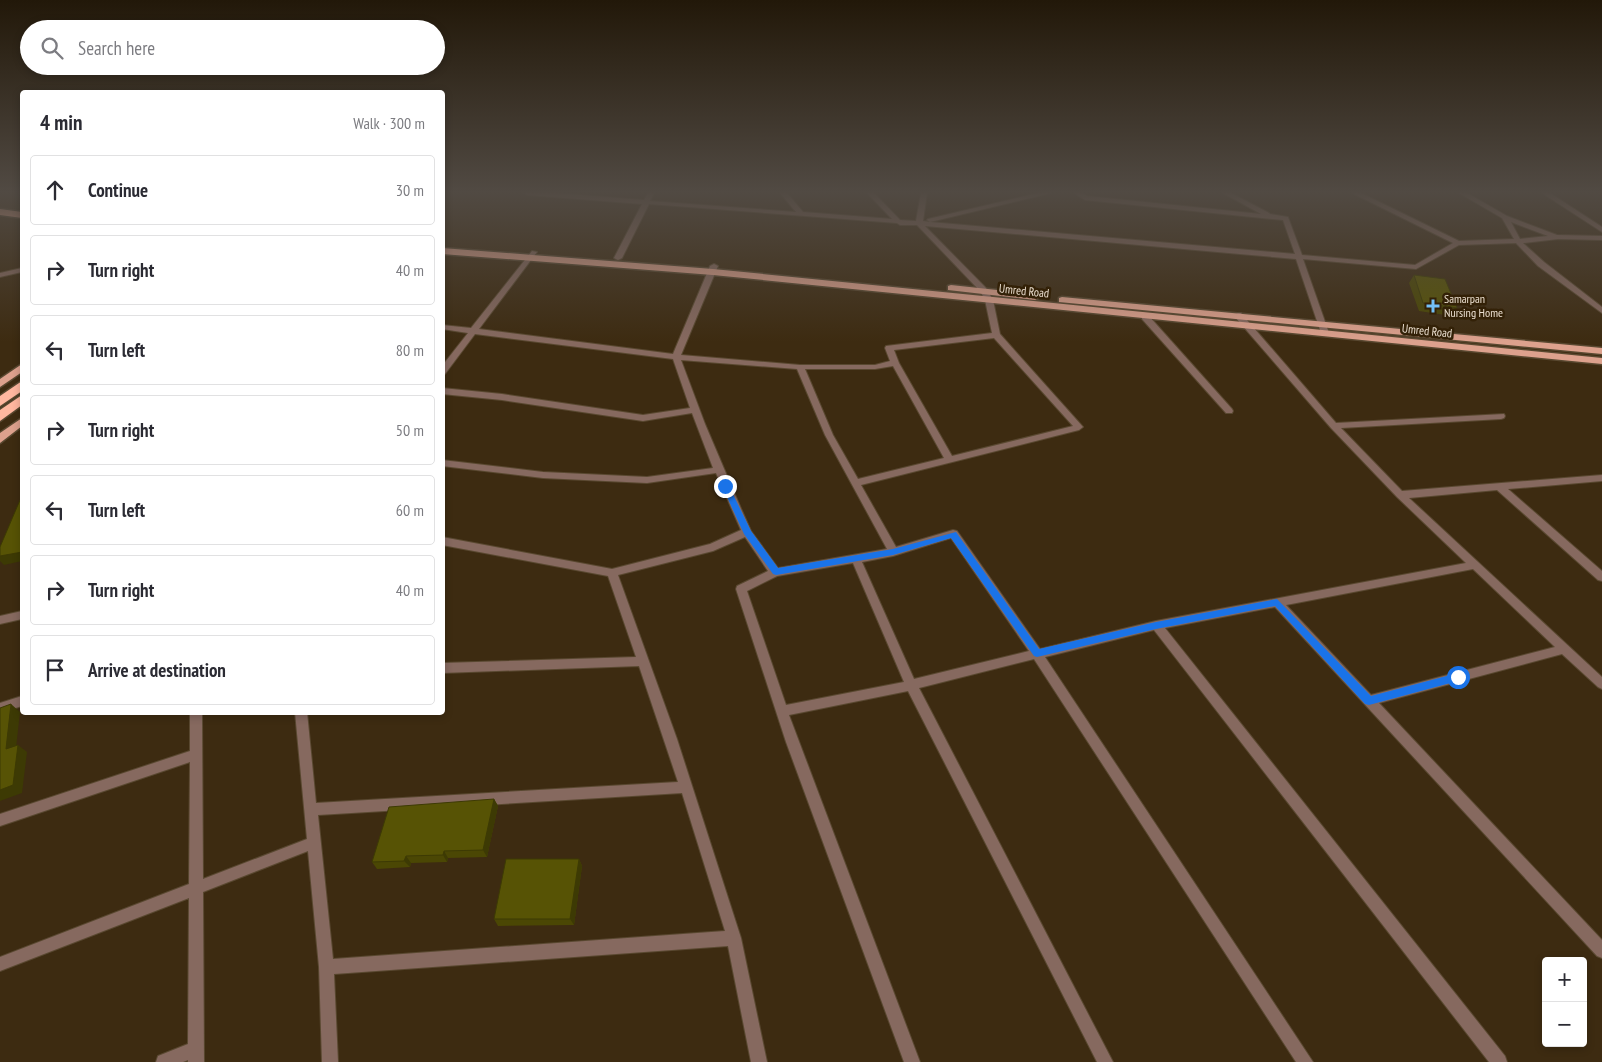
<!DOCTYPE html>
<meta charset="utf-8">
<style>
:root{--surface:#fff;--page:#f7f7f7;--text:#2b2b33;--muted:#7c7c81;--line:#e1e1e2}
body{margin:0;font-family:"PT Sans Narrow",sans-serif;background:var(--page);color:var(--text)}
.controls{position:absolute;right:15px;bottom:15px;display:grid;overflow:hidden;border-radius:5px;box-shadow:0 2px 8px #0003}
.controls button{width:45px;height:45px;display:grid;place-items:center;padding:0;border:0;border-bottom:1px solid var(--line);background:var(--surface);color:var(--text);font:25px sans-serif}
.stop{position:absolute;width:15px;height:15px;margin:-11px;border:4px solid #1a73e8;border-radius:50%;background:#fff}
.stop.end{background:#1a73e8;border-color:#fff;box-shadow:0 1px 5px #0008}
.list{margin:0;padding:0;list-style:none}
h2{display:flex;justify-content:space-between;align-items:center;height:65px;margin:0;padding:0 20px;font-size:21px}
h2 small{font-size:16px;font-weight:400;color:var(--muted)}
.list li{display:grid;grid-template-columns:32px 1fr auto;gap:15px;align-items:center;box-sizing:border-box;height:70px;margin:0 10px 10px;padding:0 10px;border:1px solid var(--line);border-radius:5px}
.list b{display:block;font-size:19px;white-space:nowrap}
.list em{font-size:16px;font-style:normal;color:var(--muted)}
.icon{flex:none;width:28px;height:28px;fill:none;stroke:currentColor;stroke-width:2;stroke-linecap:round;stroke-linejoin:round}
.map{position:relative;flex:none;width:1602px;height:1062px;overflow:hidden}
.search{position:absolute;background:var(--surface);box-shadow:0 2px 8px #0003;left:20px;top:20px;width:425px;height:55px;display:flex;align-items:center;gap:12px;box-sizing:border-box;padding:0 18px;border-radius:28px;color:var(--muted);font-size:19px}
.panel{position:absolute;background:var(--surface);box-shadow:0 2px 8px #0003;left:20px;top:90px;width:425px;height:625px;border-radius:5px}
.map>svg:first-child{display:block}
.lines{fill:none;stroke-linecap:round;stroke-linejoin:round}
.street-casing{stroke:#594830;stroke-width:2}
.primary-casing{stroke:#594830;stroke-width:3}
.highway-casing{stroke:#594830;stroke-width:3}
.street{fill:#86695f;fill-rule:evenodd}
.primary{fill:#dda18d;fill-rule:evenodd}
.highway{fill:#ffb79f;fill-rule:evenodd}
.wall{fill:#4b4704}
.shaded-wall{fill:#3d3a04}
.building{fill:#575305;stroke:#3d3a04}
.route{fill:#1a73e8}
.poi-dot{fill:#74c0f6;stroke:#332107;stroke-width:2}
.labels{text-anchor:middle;stroke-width:5;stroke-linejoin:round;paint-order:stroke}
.far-street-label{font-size:12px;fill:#ebdfd0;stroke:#332107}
.far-poi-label{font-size:12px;fill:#ebdfd0;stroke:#332107;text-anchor:start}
</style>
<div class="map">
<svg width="1602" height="1062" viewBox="0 0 1602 1062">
<rect width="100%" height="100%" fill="#3d2b11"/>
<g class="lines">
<defs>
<g id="street">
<path d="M524,193H556L644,200L648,193H654L650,201L796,212L780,193H787L803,212L892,219L867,193H874L900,220L916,221L921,193H927L923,221L930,222L927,220L928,219L1038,193H1051L930,222L1295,254L1283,220L1085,200L1074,193H1082L1087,196L1261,214L1223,193H1231L1269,213L1270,214L1288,217L1302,255L1415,265L1453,243L1352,193H1361L1459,241L1514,239L1502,218L1459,193H1467L1507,216L1557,235L1602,236V240L1558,239L1523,243L1544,262L1602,307V313L1538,266L1516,243L1459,245L1416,269L1303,259L1329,333L1325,335L1321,333L1296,259L925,226L986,288L993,300L1000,334L1083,427L1079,430L861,485L896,547L953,530L957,531L1040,649L1156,621L1466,563L1397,497L1331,428L1235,317L1234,315L1238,313H1241L1336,423L1504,414L1505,416L1504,418L1501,419L1341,428L1402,491L1602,475V481L1508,489L1602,571V581L1598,580L1497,490L1409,498L1602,677V689L1598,687L1562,654L1379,703L1602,940V958L1597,956L1275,607L1165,628L1505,1056L1507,1062H1489L1154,630L1045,657L1313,1062H1296L1034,659L919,688L1113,1062H1097L908,691L789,715L920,1062H904L786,742L736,589L737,586L768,571L745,537L713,551L618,575L677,739L741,938L767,1062H751L728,946L334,974L338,1062H322L319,967L308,851L203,892L204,1062H188V1060L183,1062H156L158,1056L188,1044L189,898L0,971V957L189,884L190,762L0,826V814L190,751V712H202L203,879L307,839L295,712H307L316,803L678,782L639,666L442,673V663L636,657L608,576L442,545V537L612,569L710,544L741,530L716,473L647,483L543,478L442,466V460L543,472L647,477L713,468L692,413L643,421L502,400L442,394V388L502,394L643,415L690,408L673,359L475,334L445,374H442V366L468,333L442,329V325L471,328L532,251L537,252L479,329L673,354L710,266L714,264L718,266L681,355L800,365H875L890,361L885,348L886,346L992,333L985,300L980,291L917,225H900L897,223L649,204L622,258L618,260L614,258L642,204L527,195ZM1511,222L1548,236L1520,239ZM994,338L1073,426L952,456L899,363L894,350ZM681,360L797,369L825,435L887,549L778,568L751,531L742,511L705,424ZM893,366L944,458L858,479L833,435L805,369H875ZM951,538L1029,651L914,679L862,562L893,556ZM853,563L904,682L786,705L747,591L777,576ZM1473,569L1555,647L1371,695L1286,605ZM682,793L725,931L333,959L318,815Z"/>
<path d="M1542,193H1550L1602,227V232Z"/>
<path d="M22,268V272L0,277V273Z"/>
<path d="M1142,315H1148L1232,409L1233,411L1232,413H1226L1142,319Z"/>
<path d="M22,611V619L0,624V616Z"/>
<path d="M22,696V706L0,713V703Z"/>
</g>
<g id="primary">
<path d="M442,248L713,269L1602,358V364L713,275L442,254Z"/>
<path d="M951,285L1035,294L1040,297L1035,300L948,290V286Z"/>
<path d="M1062,297L1602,348V354L1059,302V298Z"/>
<path d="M22,364V372L0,387V379Z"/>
<path d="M22,418V426L0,443V433Z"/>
</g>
<g id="highway">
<path d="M0,209L22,212V218L0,215Z"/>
<path d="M22,381V391L0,406V396Z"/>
<path d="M22,395V405L0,421V410Z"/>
</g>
</defs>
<use href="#street" class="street-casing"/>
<use href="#primary" class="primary-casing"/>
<use href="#highway" class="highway-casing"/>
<use href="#street" class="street"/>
<use href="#primary" class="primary"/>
<use href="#highway" class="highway"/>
</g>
<g class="wall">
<path d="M1414,275L1457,308L1452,316L1419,311L1409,283Z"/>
<path d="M494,799L498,806L487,857L448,858L447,862L411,863L410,867L377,869L372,862Z"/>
<path d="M579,859L582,866L574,925L498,926L494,919Z"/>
</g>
<g class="shaded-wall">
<path d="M22,552V561L4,565L0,561V556Z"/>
<path d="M11,704L20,712L15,757L6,749Z"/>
<path d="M18,745L27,752L22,793L0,801V790Z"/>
<path d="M494,799L498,806L487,857L483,850Z"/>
<path d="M444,851L448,858L447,862L443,855Z"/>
<path d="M406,856L411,863L410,867L404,861Z"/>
<path d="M579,859L582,866L574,925L570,919Z"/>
</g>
<g class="building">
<path d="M1414,275L1445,279L1457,308L1423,303Z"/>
<path d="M22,499V552L0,556V547L20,500Z"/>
<path d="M11,704L6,749L18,745L13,785L0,790V708Z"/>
<path d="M494,799L483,850L444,851L443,855L406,856L404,861L372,862L389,807Z"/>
<path d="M506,859H579L570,919H494Z"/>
</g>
<linearGradient id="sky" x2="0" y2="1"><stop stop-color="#221809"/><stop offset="0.56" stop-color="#514a43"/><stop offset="1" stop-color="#514a43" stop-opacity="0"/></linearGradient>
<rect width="1602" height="342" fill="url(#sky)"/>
<path class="route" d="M723,484H728L751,531L778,568L893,549L956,532L1039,649L1156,622L1277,599L1371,696L1458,673L1462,677L1458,681L1369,705L1365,704L1275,606L1156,629L1037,657L1034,656L951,538L893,555L776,575L773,574L744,534L722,486Z"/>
<path class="poi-dot" d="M1430.5 298.5h5v5h5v5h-5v5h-5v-5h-5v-5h5z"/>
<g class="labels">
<g class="far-street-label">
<text transform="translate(1024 291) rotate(6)" y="4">Umred Road</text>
<text transform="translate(1427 331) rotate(6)" y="4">Umred Road</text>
</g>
<g class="far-poi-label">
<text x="1444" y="303">Samarpan<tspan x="1444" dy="14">Nursing Home</tspan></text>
</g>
</g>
</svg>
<div class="controls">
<button>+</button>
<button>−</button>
</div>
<div class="stop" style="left:1458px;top:677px"></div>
<div class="stop end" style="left:725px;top:486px"></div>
<div class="search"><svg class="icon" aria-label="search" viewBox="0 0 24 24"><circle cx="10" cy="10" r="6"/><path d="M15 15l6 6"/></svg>Search here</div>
<section class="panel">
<h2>4 min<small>Walk · 300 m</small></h2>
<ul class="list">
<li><svg class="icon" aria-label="ahead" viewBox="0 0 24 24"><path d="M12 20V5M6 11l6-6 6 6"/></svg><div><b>Continue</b></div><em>30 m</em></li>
<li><svg class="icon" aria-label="right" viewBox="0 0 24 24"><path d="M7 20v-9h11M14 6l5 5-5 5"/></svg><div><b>Turn right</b></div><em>40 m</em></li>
<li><svg class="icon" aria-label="left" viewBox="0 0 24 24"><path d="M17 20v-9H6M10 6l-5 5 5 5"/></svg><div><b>Turn left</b></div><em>80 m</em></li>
<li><svg class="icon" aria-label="right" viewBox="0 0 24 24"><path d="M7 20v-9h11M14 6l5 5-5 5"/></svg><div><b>Turn right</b></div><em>50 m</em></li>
<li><svg class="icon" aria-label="left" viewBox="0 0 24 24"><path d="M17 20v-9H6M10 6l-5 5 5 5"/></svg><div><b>Turn left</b></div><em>60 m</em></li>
<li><svg class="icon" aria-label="right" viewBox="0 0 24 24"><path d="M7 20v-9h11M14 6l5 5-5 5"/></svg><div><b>Turn right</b></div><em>40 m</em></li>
<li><svg class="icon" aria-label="arrive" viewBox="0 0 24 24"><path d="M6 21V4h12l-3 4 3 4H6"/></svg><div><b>Arrive at destination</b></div></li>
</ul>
</section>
</div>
